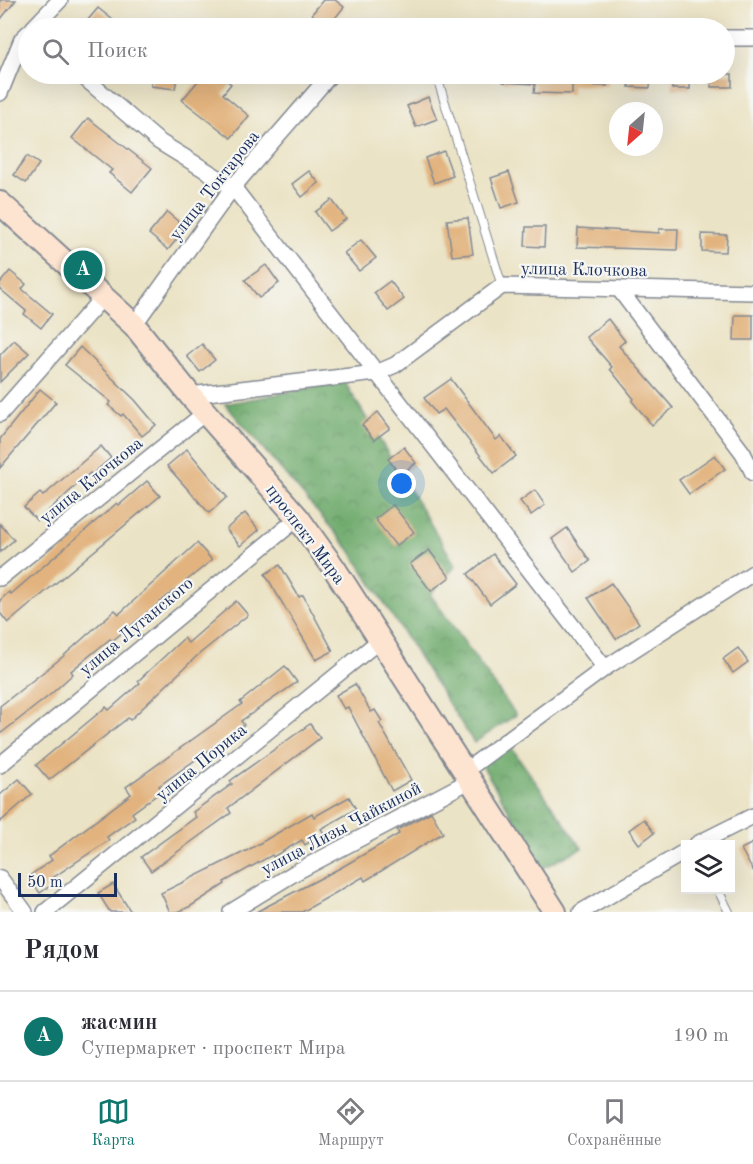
<!DOCTYPE html>
<html lang="ru">
<meta charset="utf-8">
<style>
:root{--surface:#fff;--page:#f2f2f3;--text:#2b2b33;--muted:#7c7c81;--line:#e1e1e2;--accent:#0f766e}
body{margin:0;font-family:"Old Standard TT",serif;background:var(--page);color:var(--text)}
.controls{position:absolute;right:18px;bottom:18px;display:grid;overflow:hidden;border-radius:0px;box-shadow:0 6px 24px #0002}
.controls button{width:54px;height:54px;display:grid;place-items:center;padding:0;border:0;border-bottom:2px solid var(--line);background:var(--surface);color:var(--text);font:30px sans-serif}
.compass{position:absolute;left:609px;top:102px;width:54px;height:54px;border-radius:50%;background:var(--surface);box-shadow:0 6px 24px #0002;rotate:207deg}
.scale{position:absolute;left:18px;bottom:15px;width:99px;box-sizing:border-box;padding-left:6px;border:3px solid #1b2f5e;border-top:0;font-size:16px;line-height:21px;white-space:nowrap;color:#1b2f5e;-webkit-text-stroke:4px #f6f6f2;paint-order:stroke}
.you{position:absolute;left:402px;top:484px;width:21px;height:21px;margin:-15px;border:4px solid #fff;border-radius:50%;background:#1a73e8;box-shadow:0 0 0 9px #1a73e833}
.badge{display:grid;place-items:center;width:39px;height:39px;border-radius:50%;background:var(--accent);color:#fff;font-size:20px;font-weight:700}
.pin{position:absolute;translate:-50% -50%;border:3px solid #fff;box-shadow:0 2px 6px #0006}
.list{margin:0;padding:0;list-style:none}
h2{display:flex;justify-content:space-between;align-items:center;height:78px;margin:0;padding:0 24px;font-size:26px}
h2 small{font-size:20px;font-weight:400;color:var(--muted)}
.list li{display:grid;grid-template-columns:39px 1fr auto;gap:18px;align-items:center;box-sizing:border-box;height:90px;padding:0 24px;border-top:2px solid var(--line)}
.list b{display:block;font-size:22px;white-space:nowrap}
.list p{margin:0;font-size:20px;white-space:nowrap;color:var(--muted)}
.list em{font-size:20px;font-style:normal;color:var(--muted)}
.icon{flex:none;width:33px;height:33px;fill:none;stroke:currentColor;stroke-width:2;stroke-linecap:round;stroke-linejoin:round}
.map{position:relative;flex:none;width:753px;height:912px;overflow:hidden}
.search{position:absolute;background:var(--surface);box-shadow:0 6px 24px #0002;left:18px;right:18px;top:18px;height:66px;display:flex;align-items:center;gap:15px;box-sizing:border-box;padding:0 21px;border-radius:33px;color:var(--muted);font-size:22px}
.sheet{height:168px;background:var(--surface)}
nav{display:flex;justify-content:space-around;align-items:center;box-sizing:border-box;height:84px;border-top:2px solid var(--line);background:var(--surface);font-size:16px;color:var(--muted)}
nav a{display:grid;justify-items:center;gap:3px}
nav .on{color:var(--accent)}
.map>svg:first-child{display:block}
.forest{fill:url(#forest-crowns);stroke:#446c65;stroke-width:1.5}
.building{fill:#e2b37e}
.lines{fill:none;stroke-linecap:round;stroke-linejoin:round}
.service-casing{stroke:#838992;stroke-width:10}
.minor-casing{stroke:#838992;stroke-width:18}
.secondary-casing{stroke:#838992;stroke-width:26}
.service{stroke:#fff;stroke-width:8}
.minor{stroke:#fff;stroke-width:15}
.secondary{stroke:#fde4d1;stroke-width:22}
.labels{text-anchor:middle;stroke-width:4.5;stroke-linejoin:round;paint-order:stroke}
.street-label{font-size:18px;fill:#1b2f5e;stroke:#f6f6f2}
</style>
<div class="map">
<svg width="753" height="912" viewBox="0 0 753 912">
<defs>
<pattern id="forest-crowns" width="20" height="18" patternUnits="userSpaceOnUse" patternTransform="scale(1.5)"><rect width="20" height="18" fill="#6eaa6c"/><path d="M2 6a3 3 0 1 1 6 0M12 15a3 3 0 1 1 6 0" fill="none" stroke="#5a8b5c"/></pattern>
</defs>
<rect width="100%" height="100%" fill="#f6f6f2"/>
<filter id="ink" filterUnits="userSpaceOnUse"><feTurbulence type="fractalNoise" baseFrequency=".0167" numOctaves="2"/><feDisplacementMap in="SourceGraphic" scale="12" xChannelSelector="R" yChannelSelector="G"/><feConvolveMatrix kernelMatrix="1 2 1 2 8 2 1 2 1" color-interpolation-filters="sRGB"/></filter>
<filter id="wash" filterUnits="userSpaceOnUse"><feTurbulence type="fractalNoise" baseFrequency=".008" numOctaves="4" result="noise"/><feDisplacementMap in="SourceGraphic" scale="24" xChannelSelector="R" yChannelSelector="G"/><feGaussianBlur stdDeviation="1.35" result="paint"/><feColorMatrix in="noise" values="0 0 0 0 0 0 0 0 0 0 0 0 0 0 0 0 0 1.4 0 .05"/><feComposite in="paint" operator="in"/></filter>
<g filter="url(#wash)">
<rect width="100%" height="100%" fill="#ebe3c5"/>
<g class="forest">
<path d="M344,381L456,566L430,594L516,715L474,743L350,550L225,404Z"/>
<path d="M509,744L582,848L543,868L482,765Z"/>
</g>
<g id="blocks">
<g class="building">
<path d="M0,0H16L0,20Z"/>
<path d="M323,0H335L344,7L328,27L312,14Z"/>
<path d="M98,8L123,28H81Z"/>
<path d="M152,74H178L175,89L151,86Z"/>
<path d="M204,74H218L231,84L223,94L249,116L231,138L182,100Z"/>
<path d="M503,74H607V86L572,85V94L534,93L535,84L503,82Z"/>
<path d="M630,74H651L650,88L629,87Z"/>
<path d="M673,74H690V89H672Z"/>
<path d="M712,74H732V87H711Z"/>
<path d="M428,97L437,119L416,127L407,106Z"/>
<path d="M88,118L152,168L132,192L109,173L112,170L72,138Z"/>
<path d="M444,151L453,176L434,183L425,158Z"/>
<path d="M27,156L39,164L26,183L14,175Z"/>
<path d="M309,171L319,183L302,197L292,184Z"/>
<path d="M509,172L519,202L501,208L491,178Z"/>
<path d="M332,200L346,219L329,231L315,212Z"/>
<path d="M167,212L186,228L168,250L149,234Z"/>
<path d="M468,218L473,254L452,256L447,220Z"/>
<path d="M526,227H545L544,247L525,246Z"/>
<path d="M578,228L659,233V229H678L677,250L577,247Z"/>
<path d="M702,234L727,235L726,252L702,251Z"/>
<path d="M361,240L376,258L359,271L344,253Z"/>
<path d="M266,265L279,283L259,298L245,280Z"/>
<path d="M10,271L26,284L22,289L52,314L41,328L24,314L26,311L0,289V283Z"/>
<path d="M390,281L404,299L388,311L374,293Z"/>
<path d="M735,315H753V340H734Z"/>
<path d="M608,319L625,341L619,346L673,408L652,425L632,401L634,399L610,369L612,367L586,337Z"/>
<path d="M14,340L29,353L0,382V355Z"/>
<path d="M202,344L215,360L200,372L187,356Z"/>
<path d="M80,347L135,400L156,425L142,436L123,414L121,416L108,405L111,402L65,365Z"/>
<path d="M451,379L496,440L501,436L516,456L494,473L444,409L436,414L424,398Z"/>
<path d="M40,389L56,402L0,468V439Z"/>
<path d="M378,412L390,428L374,440L362,425Z"/>
<path d="M101,446L111,458L91,475L90,473L37,521L24,507L40,493L43,496Z"/>
<path d="M404,447L416,463L400,475L388,459Z"/>
<path d="M187,449L227,497L209,513L167,466Z"/>
<path d="M715,455L725,469L689,494L679,480Z"/>
<path d="M147,481L160,496L8,623L0,613V600L9,592L11,594L117,503L119,505Z"/>
<path d="M535,490L545,505L531,515L520,501Z"/>
<path d="M393,505L414,532L396,546L375,519Z"/>
<path d="M245,513L259,530L240,546L226,529Z"/>
<path d="M0,524L14,540L0,552Z"/>
<path d="M567,528L590,561L575,572L552,539Z"/>
<path d="M197,543L212,560L112,641L110,639L71,671L73,674L50,695L0,734V706L60,659L115,610L119,614Z"/>
<path d="M429,550L450,577L431,591L410,564Z"/>
<path d="M493,554L516,584L490,604L468,574Z"/>
<path d="M280,565L299,597L303,595L333,651L316,660L265,574Z"/>
<path d="M611,583L639,623L616,639L588,598Z"/>
<path d="M236,601L248,615L198,655L130,720L128,718L49,780L36,765L106,707L109,710L140,683L138,681L184,638L188,643Z"/>
<path d="M738,648L748,662L733,673L723,659Z"/>
<path d="M285,666L297,682L241,721L244,725L159,786L162,791L132,813L135,817L107,837L109,840L51,879L54,883L40,893L28,877L52,860L49,856L131,794L126,787L242,704L240,702Z"/>
<path d="M355,684L371,712L375,710L382,721L379,723L411,780L392,791L348,707L344,709L336,695Z"/>
<path d="M310,724L320,738L228,808L231,813L151,871L141,857L196,817L193,812L232,784L230,781Z"/>
<path d="M19,779L32,794L0,822V795Z"/>
<path d="M349,797L356,809L321,829L324,833L305,845L302,840L273,857L272,855L224,882L225,884L191,906L178,912H170L161,893L248,850L312,813L314,817Z"/>
<path d="M431,812L443,833L365,881L363,877L302,912H256L342,867L399,834L397,830Z"/>
<path d="M644,819L654,833L639,844L629,830Z"/>
<path d="M753,843V871L741,849Z"/>
<path d="M113,884L131,912H110L98,893Z"/>
</g>
</g>
</g>
<g filter="url(#ink)">
<use href="#blocks" fill-opacity="0" stroke="#838992" stroke-width="1.5"/>
<g class="lines">
<defs>
<g id="service">
<path d="M436,74L502,286"/>
<path d="M718,890L729,912"/>
</g>
<g id="minor">
<path d="M33,28L60,0"/>
<path d="M724,38H753"/>
<path d="M80,74L158,141L233,187L605,668L465,771"/>
<path d="M0,93L22,39L28,33"/>
<path d="M619,289L743,453L753,473"/>
<path d="M134,325L233,187L331,74"/>
<path d="M190,395L376,373L395,365L502,286L753,292"/>
<path d="M0,414L102,298"/>
<path d="M0,578L206,412"/>
<path d="M605,668L753,573"/>
<path d="M0,765L298,518"/>
<path d="M697,844L753,816"/>
<path d="M0,878L25,912"/>
<path d="M45,912L380,640"/>
<path d="M231,912L296,872L471,780"/>
<path d="M581,912L686,851"/>
</g>
<path id="secondary" d="M0,203L134,325L190,395L298,518L334,568L555,912"/>
</defs>
<use href="#service" class="service-casing"/>
<use href="#minor" class="minor-casing"/>
<use href="#secondary" class="secondary-casing"/>
<use href="#service" class="service"/>
<use href="#minor" class="minor"/>
<use href="#secondary" class="secondary"/>
</g>
</g>
<g class="labels">
<g class="street-label">
<text transform="translate(214 185) rotate(-52)" y="6">улица Токтарова</text>
<text transform="translate(584 269) rotate(1)" y="6">улица Клочкова</text>
<text transform="translate(91 480) rotate(-39)" y="6">улица Клочкова</text>
<text transform="translate(306 534) rotate(53)" y="6">проспект Мира</text>
<text transform="translate(136 626) rotate(-40)" y="6">улица Луганского</text>
<text transform="translate(201 762) rotate(-39)" y="6">улица Порика</text>
<text transform="translate(341 828) rotate(-28)" y="6">улица Лизы Чайкиной</text>
</g>
</g>
</svg>
<div class="controls">
<button><svg class="icon" aria-label="layers" viewBox="0 0 24 24"><path d="M12 4l9 5-9 5-9-5zM3 14l9 5 9-5"/></svg></button>
</div>
<svg class="compass" viewBox="-18 -18 36 36"><path d="M0-13l5 13h-10z" fill="#e53935"/><path d="M0 13l5-13h-10z" fill="#7c7c81"/></svg>
<div class="scale">50 m</div>
<div class="you"></div>
<div class="pin badge" style="left:83px;top:270px">A</div>
<div class="search"><svg class="icon" aria-label="search" viewBox="0 0 24 24"><circle cx="10" cy="10" r="6"/><path d="M15 15l6 6"/></svg>Поиск</div>
</div>
<section class="sheet">
<h2>Рядом<small></small></h2>
<ul class="list">
<li><span class="badge">A</span><div><b>жасмин</b><p>Супермаркет · проспект Мира</p></div><em>190 m</em></li>
</ul>
</section>
<nav>
<a class="on"><svg class="icon" aria-label="map" viewBox="0 0 24 24"><path d="M3 6l6-2 6 2 6-2v14l-6 2-6-2-6 2zM9 4v14M15 6v14"/></svg>Карта</a>
<a><svg class="icon" aria-label="directions" viewBox="0 0 24 24"><path d="M12 3l9 9-9 9-9-9zM9 14v-3h6M13 9l2 2-2 2"/></svg>Маршрут</a>
<a><svg class="icon" aria-label="saved" viewBox="0 0 24 24"><path d="M7 4h10v16l-5-4-5 4z"/></svg>Сохранённые</a>
</nav>
